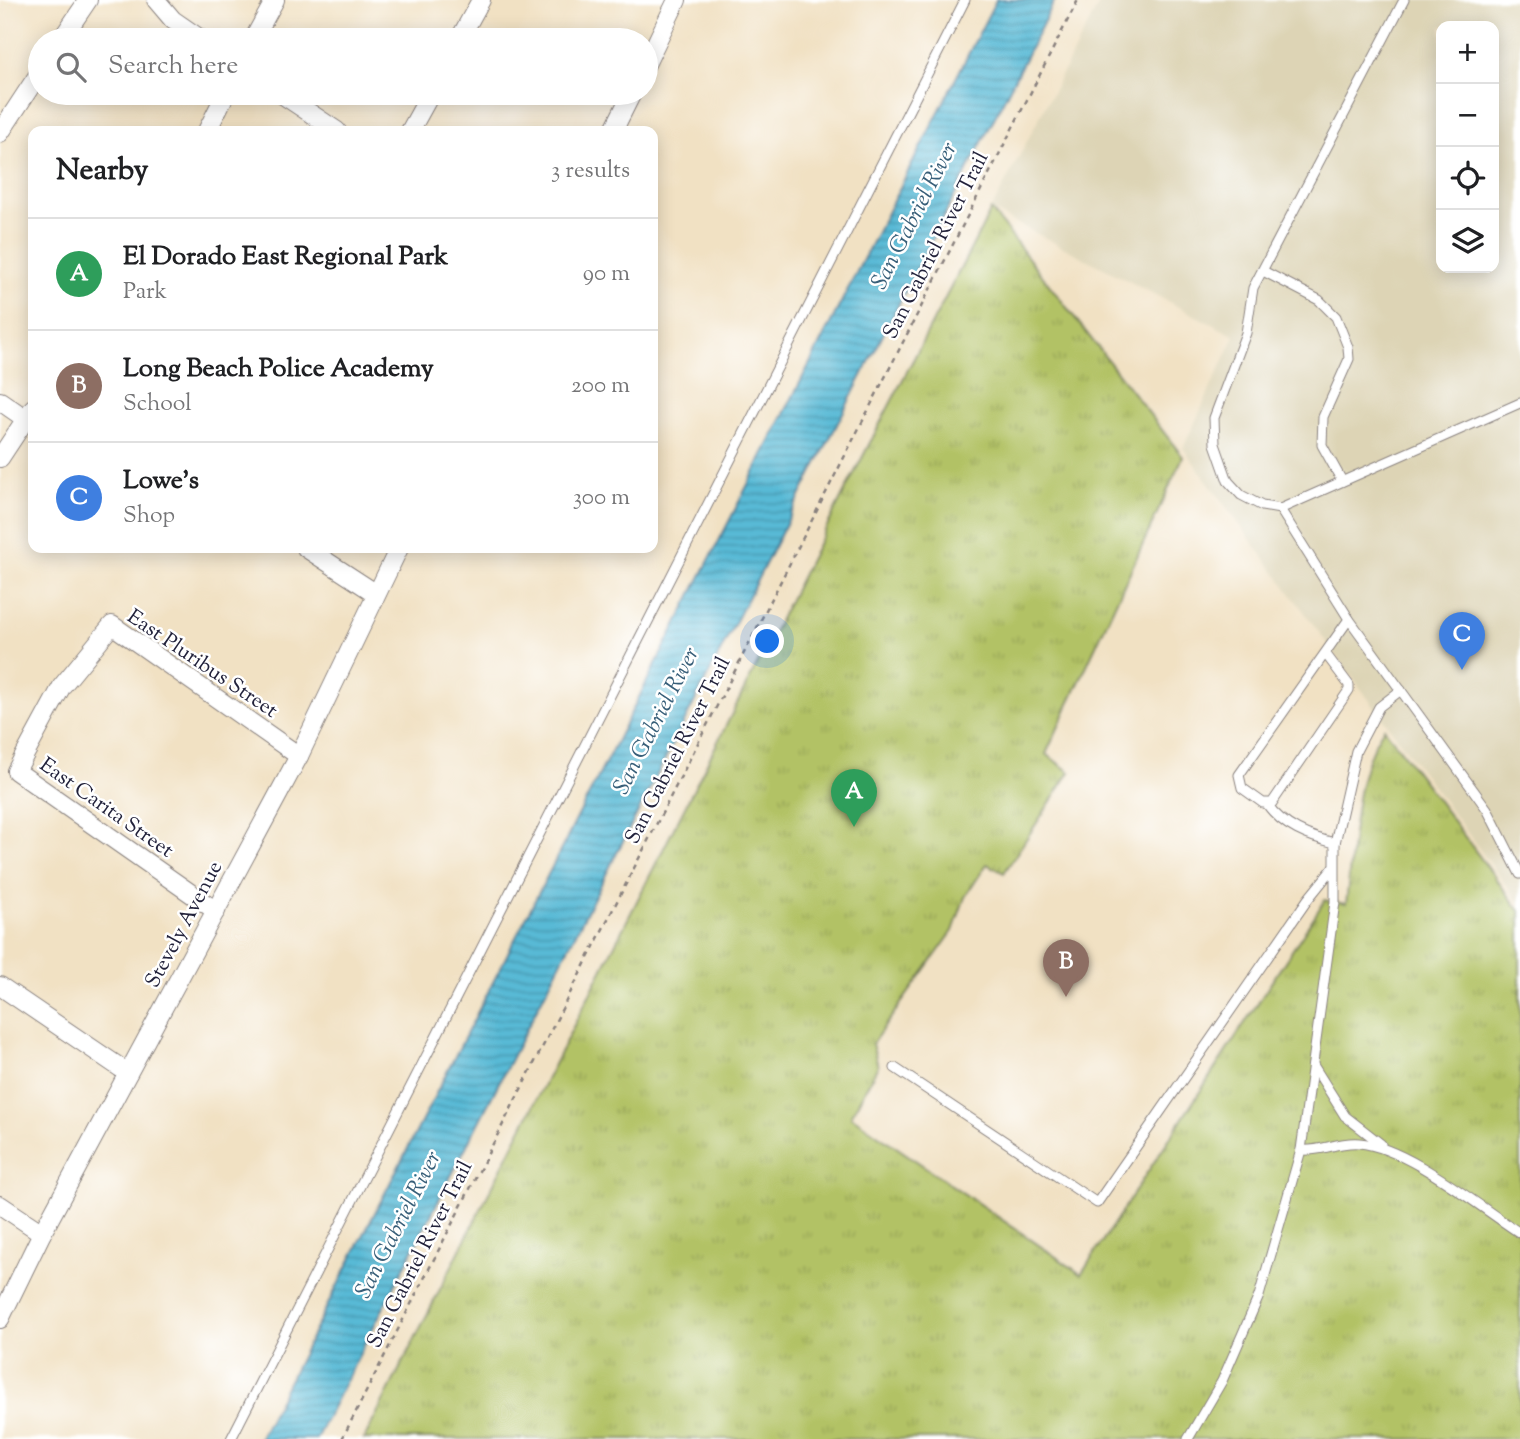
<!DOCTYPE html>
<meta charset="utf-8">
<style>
:root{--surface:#fff;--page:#f6f6f6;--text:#202124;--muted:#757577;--line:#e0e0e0;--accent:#b45309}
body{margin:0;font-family:"Sorts Mill Goudy",serif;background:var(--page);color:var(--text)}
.controls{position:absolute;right:21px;top:21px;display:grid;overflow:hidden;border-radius:14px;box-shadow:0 4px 18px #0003}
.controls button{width:63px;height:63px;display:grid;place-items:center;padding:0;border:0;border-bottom:2px solid var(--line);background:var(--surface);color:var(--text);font:35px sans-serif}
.you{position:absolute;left:768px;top:642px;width:24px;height:24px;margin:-18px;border:5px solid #fff;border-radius:50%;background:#1a73e8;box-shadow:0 0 0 10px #1a73e833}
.badge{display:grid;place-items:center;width:46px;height:46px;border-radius:50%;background:var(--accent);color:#fff;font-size:23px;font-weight:700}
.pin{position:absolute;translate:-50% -58px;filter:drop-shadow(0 2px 4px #0008)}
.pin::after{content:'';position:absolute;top:37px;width:24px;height:21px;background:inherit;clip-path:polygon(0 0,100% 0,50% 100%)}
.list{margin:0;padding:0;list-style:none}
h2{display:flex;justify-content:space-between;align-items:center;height:91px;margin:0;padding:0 28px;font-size:30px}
h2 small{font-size:23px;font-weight:400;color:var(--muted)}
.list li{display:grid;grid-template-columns:46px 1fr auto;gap:21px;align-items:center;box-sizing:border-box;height:112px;padding:0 28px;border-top:2px solid var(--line)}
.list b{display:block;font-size:26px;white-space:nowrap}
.list p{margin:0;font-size:23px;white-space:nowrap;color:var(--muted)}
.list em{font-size:23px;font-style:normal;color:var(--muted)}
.icon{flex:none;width:38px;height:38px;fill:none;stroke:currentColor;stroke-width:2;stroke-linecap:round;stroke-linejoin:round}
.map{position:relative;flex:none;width:1520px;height:1439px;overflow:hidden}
.search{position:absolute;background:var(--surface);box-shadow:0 4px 18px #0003;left:28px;top:28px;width:630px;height:77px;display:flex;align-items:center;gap:18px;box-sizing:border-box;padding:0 24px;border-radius:38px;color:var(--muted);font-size:26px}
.panel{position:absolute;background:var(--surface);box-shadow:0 4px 18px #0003;left:28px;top:126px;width:630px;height:427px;border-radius:14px}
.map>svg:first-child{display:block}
.built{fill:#ddd4b5;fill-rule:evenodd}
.grass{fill:url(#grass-tufts);stroke:#6a7250;stroke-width:2}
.water{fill:url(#water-rules);stroke:#3d6e88;stroke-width:2}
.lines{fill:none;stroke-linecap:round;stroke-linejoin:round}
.lane-casing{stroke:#8a827f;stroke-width:11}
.street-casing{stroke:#8a827f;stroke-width:20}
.path{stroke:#8a827f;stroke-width:2.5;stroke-dasharray:5 5;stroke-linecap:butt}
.lane{stroke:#fff;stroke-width:9}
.street{stroke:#fff;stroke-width:18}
.labels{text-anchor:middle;stroke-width:5;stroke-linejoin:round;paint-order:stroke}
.street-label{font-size:21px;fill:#22223b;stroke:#fff}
.water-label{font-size:23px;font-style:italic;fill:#385f79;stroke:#fff}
</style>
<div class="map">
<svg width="1520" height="1439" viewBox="0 0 1520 1439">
<defs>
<pattern id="grass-tufts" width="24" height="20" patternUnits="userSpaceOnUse" patternTransform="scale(1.75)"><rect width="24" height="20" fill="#b2c265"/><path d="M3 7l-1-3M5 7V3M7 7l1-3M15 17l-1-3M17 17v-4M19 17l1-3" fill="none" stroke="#99a659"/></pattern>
<pattern id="water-rules" width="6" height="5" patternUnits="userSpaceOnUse" patternTransform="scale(1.75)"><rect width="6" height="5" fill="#58bad6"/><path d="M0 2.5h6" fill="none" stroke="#4897af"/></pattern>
</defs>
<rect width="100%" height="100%" fill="#fff"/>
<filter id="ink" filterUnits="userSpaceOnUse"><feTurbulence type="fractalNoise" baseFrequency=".0143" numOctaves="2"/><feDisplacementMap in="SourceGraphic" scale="14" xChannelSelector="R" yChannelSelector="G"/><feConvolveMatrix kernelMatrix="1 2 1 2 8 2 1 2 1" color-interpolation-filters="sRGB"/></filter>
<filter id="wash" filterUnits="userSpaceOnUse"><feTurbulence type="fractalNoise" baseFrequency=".00686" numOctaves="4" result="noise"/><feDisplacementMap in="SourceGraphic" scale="28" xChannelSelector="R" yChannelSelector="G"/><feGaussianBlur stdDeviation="1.57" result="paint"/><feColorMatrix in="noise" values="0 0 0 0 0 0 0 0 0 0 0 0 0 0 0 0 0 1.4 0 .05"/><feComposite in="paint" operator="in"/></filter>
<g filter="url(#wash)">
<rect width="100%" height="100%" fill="#f1e1c3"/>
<path class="built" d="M1101,0H1520V904L1183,448L1235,336L991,210ZM1441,26H1494V268H1441Z"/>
<path class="grass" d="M991,210L1183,457L1046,754L1070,772L1004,873L987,864L965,897L953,931L872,1044L878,1066L851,1116L1081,1274L1325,900L1346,904C1353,849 1352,774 1384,728L1520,911V1439H364L847,487Z"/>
<path class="water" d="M996,0H1055L316,1439H259Z"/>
</g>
<g filter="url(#ink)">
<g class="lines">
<defs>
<g id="lane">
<path d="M1404,0L1253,288L1246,333L1214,418L1215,444L1228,481L1241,495L1262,506L1280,509L1520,403"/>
<path d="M1263,271L1319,300L1336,317L1348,347L1349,359L1323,417L1322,445L1342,481"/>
<path d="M1280,509L1349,619L1487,809L1520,874"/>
<path d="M1325,653L1349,685V690L1272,803H1263L1242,788L1239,775L1349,619"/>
<path d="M1267,804C1283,827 1309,837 1335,843"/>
<path d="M1313,1065L1345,1116L1381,1144"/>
<path d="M895,1068L1097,1203L1308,899L1334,867"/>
<path d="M1301,1150C1321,1152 1338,1141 1359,1143C1407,1147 1478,1206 1520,1233"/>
<path d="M231,1439L965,0"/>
<path d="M1188,1439L1222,1381L1259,1296L1301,1150L1335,902V843L1356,751L1379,707L1401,690"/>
</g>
<g id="street">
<path d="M156,0L173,20L202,40"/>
<path d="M61,40L88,0"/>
<path d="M253,40L275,0"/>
<path d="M459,40L481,0"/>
<path d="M646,64L677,0"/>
<path d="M280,93L337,131"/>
<path d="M207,131L226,93"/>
<path d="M410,131L431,93"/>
<path d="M613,131L632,93"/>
<path d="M0,133L40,72"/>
<path d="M0,401L26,419"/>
<path d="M0,458L33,408"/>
<path d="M306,548L375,593"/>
<path d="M216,911L16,771L62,686L112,625L299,756"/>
<path d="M0,986L128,1073"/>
<path d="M0,1205L42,1233"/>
<path d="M0,1319L42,1233L299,756L399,548"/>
</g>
</defs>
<use href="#lane" class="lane-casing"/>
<use href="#street" class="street-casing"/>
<path class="path" d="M342,1439L1078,0"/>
<use href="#lane" class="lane"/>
<use href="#street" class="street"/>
</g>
</g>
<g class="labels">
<g class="street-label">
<text transform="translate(935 245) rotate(-63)" y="7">San Gabriel River Trail</text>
<text transform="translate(203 663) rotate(34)" y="7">East Pluribus Street</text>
<text transform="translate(677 750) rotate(-63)" y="7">San Gabriel River Trail</text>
<text transform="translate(107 807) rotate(35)" y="7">East Carita Street</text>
<text transform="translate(183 924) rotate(-62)" y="7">Stevely Avenue</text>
<text transform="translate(419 1254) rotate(-63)" y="7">San Gabriel River Trail</text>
</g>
<g class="water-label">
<text transform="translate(913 215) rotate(-63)" y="8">San Gabriel River</text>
<text transform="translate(655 720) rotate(-63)" y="8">San Gabriel River</text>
<text transform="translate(397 1224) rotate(-63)" y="8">San Gabriel River</text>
</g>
</g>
</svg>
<div class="controls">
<button>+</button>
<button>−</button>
<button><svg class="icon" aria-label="locate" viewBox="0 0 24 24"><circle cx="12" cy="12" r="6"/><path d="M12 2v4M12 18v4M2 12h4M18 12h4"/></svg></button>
<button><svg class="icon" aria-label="layers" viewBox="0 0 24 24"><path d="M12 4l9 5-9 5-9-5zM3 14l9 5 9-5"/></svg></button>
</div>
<div class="you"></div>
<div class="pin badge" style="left:854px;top:827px;background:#2e9e5b">A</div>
<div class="pin badge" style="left:1066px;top:997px;background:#8d6e63">B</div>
<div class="pin badge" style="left:1462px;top:670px;background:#3f7fe0">C</div>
<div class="search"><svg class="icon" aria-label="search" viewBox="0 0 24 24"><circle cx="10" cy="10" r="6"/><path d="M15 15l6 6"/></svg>Search here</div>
<section class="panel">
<h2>Nearby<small>3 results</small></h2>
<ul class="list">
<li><span class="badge" style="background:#2e9e5b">A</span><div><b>El Dorado East Regional Park</b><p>Park</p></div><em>90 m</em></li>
<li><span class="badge" style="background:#8d6e63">B</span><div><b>Long Beach Police Academy</b><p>School</p></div><em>200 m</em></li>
<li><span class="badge" style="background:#3f7fe0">C</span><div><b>Lowe's</b><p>Shop</p></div><em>300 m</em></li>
</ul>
</section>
</div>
